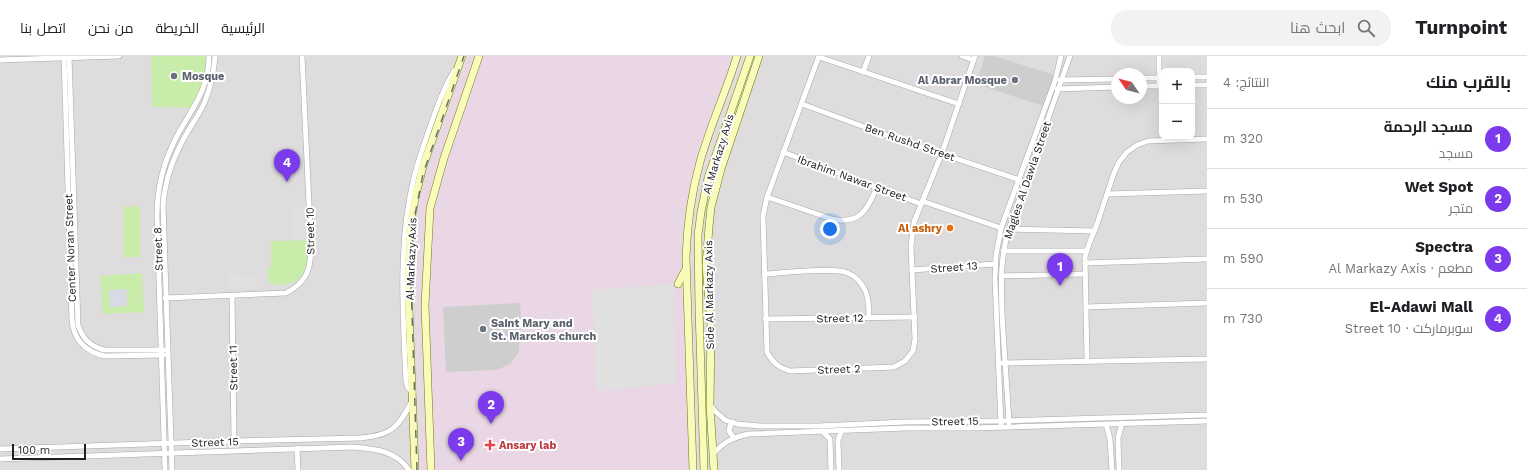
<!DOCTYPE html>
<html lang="ar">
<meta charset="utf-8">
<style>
:root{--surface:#fff;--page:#f2f2f2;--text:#202124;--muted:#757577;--line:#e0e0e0;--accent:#7c3aed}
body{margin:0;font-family:"Work Sans",Cairo,sans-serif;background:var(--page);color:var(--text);direction:rtl}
.controls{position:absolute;right:12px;top:12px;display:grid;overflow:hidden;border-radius:8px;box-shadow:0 4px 16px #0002}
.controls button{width:36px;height:36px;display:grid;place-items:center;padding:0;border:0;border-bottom:1px solid var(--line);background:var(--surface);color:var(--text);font:20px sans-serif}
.compass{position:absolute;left:1111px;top:12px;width:36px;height:36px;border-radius:50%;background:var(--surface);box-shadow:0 4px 16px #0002;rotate:305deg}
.scale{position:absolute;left:12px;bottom:10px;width:74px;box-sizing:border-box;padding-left:4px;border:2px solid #202020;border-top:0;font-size:11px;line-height:14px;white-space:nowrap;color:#202020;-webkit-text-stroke:3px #fff;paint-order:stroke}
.you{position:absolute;left:830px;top:173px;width:14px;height:14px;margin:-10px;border:3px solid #fff;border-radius:50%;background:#1a73e8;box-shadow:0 0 0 6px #1a73e833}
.badge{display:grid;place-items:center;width:26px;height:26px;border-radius:50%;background:var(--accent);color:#fff;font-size:13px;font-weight:700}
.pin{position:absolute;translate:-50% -33px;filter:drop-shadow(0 1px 2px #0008)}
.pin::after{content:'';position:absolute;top:21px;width:14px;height:12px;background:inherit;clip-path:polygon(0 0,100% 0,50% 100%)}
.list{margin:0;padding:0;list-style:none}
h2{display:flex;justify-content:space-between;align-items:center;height:52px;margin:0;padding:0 16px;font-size:17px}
h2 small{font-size:13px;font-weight:400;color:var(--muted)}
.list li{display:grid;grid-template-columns:26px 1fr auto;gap:12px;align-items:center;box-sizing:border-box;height:60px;padding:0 16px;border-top:1px solid var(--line)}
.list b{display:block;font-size:15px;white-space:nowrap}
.list p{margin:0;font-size:13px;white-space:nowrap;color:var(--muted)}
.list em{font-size:13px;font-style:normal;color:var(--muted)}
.icon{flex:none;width:22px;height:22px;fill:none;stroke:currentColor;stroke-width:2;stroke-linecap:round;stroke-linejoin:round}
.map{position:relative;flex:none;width:1207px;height:414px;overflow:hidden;direction:ltr}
header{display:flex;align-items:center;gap:24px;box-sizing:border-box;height:56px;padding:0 20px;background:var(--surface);border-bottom:1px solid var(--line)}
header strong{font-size:19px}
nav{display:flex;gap:22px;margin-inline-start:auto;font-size:14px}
.search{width:280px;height:36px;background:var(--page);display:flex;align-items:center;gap:10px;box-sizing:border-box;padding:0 14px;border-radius:16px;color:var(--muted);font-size:15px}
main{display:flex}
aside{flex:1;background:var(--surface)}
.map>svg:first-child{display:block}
.residential{fill:#dedcdc;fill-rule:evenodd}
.industrial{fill:#ead7e6}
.religious{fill:#cecece}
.grass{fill:#caecaa}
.parking{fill:#e0e0e0}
.plaza{fill:#dadae6}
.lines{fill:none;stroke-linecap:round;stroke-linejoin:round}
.street-casing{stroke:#a7a7a7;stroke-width:6}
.secondary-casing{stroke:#6e7b02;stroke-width:8}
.street{stroke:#fff;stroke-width:5}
.secondary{stroke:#f8fbb9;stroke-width:7}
.rail{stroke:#6e6e6e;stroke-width:1.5;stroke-dasharray:8 8;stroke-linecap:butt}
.worship-dot{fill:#6b7280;stroke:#fff;stroke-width:1.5}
.food-dot{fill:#e8710a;stroke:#fff;stroke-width:1.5}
.health-dot{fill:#e0444e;stroke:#fff;stroke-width:1.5}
.labels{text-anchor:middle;stroke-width:4;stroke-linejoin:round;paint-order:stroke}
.worship-label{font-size:11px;font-weight:bold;fill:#5b616d;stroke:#fff;text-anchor:start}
.street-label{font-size:11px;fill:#202020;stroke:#fff}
.food-label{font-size:11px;font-weight:bold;fill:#c56008;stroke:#fff;text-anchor:end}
.health-label{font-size:11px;font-weight:bold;fill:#be3a42;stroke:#fff;text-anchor:start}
</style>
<header>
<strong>Turnpoint</strong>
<div class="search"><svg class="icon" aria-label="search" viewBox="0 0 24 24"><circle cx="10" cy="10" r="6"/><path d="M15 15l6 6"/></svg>ابحث هنا</div>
<nav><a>الرئيسية</a><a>الخريطة</a><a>من نحن</a><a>اتصل بنا</a></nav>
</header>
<main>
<aside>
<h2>بالقرب منك<small>النتائج: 4</small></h2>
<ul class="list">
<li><span class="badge">1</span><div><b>مسجد الرحمة</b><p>مسجد</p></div><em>320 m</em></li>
<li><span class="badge">2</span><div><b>Wet Spot</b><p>متجر</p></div><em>530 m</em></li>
<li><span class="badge">3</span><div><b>Spectra</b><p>مطعم · Al Markazy Axis</p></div><em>590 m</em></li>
<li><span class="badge">4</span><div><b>El-Adawi Mall</b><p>سوبرماركت · Street 10</p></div><em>730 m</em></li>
</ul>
</aside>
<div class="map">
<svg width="1207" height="414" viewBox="0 0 1207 414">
<rect width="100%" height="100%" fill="#f0ede6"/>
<g class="residential">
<path d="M0,0H466L464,11L441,76L420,144L415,184L420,414H0Z"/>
<path d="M745,0H1207V414H698L691,213L692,182L696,146L703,116L714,79L736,20ZM1162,15H1192V81H1162ZM1117,18H1141V42H1117Z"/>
</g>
<path class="industrial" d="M466,0H745L736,20L714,79L703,116L696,146L692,182L691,213L698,414H420L415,184L420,144L441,76L464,11Z"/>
<g class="religious">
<path d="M985,0H994L1054,19L1043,50L976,28Z"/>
<path d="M520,247L521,262L519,296L510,308L497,314L446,316L443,251Z"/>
</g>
<g class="grass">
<path d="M151,0H207L208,10L194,52L152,51Z"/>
<path d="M140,150V201H123V151Z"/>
<path d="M310,184C309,203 310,222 288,228C281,229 275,230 269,227L267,212H271V185Z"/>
<path d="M142,217L144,256L103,258L100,220Z"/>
</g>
<g class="parking">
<path d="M290,152L303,153L304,183H292Z"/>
<path d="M229,218L255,219L256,232L229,233Z"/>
<path d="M673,228L676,327L596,335L593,234Z"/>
</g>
<path class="plaza" d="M127,233V250L110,251L109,234Z"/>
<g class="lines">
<defs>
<g id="street">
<path d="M64,0L72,263C73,283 85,296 105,300L164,299"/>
<path d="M69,0L78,269C83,283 90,290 104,294H164"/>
<path d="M819,0L767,141L763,160L767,296C773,307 778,311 790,315L894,311L905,305L913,295L915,283L911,190L914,166L942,97L975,0"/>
<path d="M962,0L974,4"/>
<path d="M1159,0V30"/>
<path d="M819,1L959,48"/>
<path d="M0,4L119,0"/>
<path d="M863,16L869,0"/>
<path d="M1192,21H1207"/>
<path d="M1141,22H1161"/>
<path d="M1060,24L1117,23"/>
<path d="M1192,29H1207"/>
<path d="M1141,30H1162"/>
<path d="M1057,33L1117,31"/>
<path d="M802,48L889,80L1020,124"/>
<path d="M783,96L921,148"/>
<path d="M1107,138L1207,135"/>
<path d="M767,141L832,163C860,169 867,154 877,131"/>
<path d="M922,145L1001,172"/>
<path d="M1009,173L1094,175"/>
<path d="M1003,195H1087"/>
<path d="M1085,207L1207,203"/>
<path d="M912,214L995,208"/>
<path d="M764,218C782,217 834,211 848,217C855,220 862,227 865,234C869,242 869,253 869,262"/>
<path d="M1001,220L1085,218"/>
<path d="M232,240L234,385"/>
<path d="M165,242L286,237C307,226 311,213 311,190L302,0"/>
<path d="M1086,251L1207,247"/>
<path d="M765,263L915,261"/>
<path d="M1087,305L1085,201L1089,188L1097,168L1114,117L1119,106L1127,96L1137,89L1148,85L1207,83"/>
<path d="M1002,307L1207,303"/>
<path d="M413,336L408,332L406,326C403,262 398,189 413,126C417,107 424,89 430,71C437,51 443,33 454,15"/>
<path d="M711,350L716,356L725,364L737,368L760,370H818L906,366L1001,365L1207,359"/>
<path d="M733,366L730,370L729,375L734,382"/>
<path d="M1009,367C1007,331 1004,294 1002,257C1001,228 1000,201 1009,173L1070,0"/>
<path d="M1001,368L995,223L996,199L1001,172L1055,25L1061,0"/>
<path d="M1106,368L1110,383L1112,414"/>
<path d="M822,375L830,383L831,414"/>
<path d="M297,392L298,414"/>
<path d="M0,393L234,385L360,382C392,379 397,373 412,345"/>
<path d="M713,398C723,386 734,381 749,378L906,372H973L1207,365"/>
<path d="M0,403L353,391C375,393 395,394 409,414"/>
<path d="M165,414L157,160C157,132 163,107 176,82C191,53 209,35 209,0"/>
<path d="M172,414L163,149C165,123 174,99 187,77C193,66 201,56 205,45C211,30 214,16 215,0"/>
<path d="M839,414L838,384L842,374"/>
<path d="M1119,414L1118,382L1122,367"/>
</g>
<g id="secondary">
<path d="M678,228L686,213"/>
<path d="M415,414L408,227L410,168L416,138L423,110L462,0"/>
<path d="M431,414L425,249L430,152L444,102L479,0"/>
<path d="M693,414L686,202C687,170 691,138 700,106C710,70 726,36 737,0"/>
<path d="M704,414L699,252L698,179L701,156L708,122L750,0"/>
<path d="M714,414L710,349L711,269L706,210L709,171L711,151L721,113L759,0"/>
</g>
</defs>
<use href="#street" class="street-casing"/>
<use href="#secondary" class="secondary-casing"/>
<use href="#street" class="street"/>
<use href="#secondary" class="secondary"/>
<path class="rail" d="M417,414L411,224L413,169L423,118L464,0"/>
</g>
<g class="worship-dot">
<circle cx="174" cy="20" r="4"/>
<circle cx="1015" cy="24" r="4"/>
<circle cx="483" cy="273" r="4"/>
</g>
<circle class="food-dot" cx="950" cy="172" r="4"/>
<path class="health-dot" d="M488 383h4v4h4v4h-4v4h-4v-4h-4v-4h4z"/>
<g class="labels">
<g class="worship-label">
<text x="182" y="24">Mosque</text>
<text x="1007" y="28" text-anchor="end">Al Abrar Mosque</text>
<text x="491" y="271">Saint Mary and<tspan x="491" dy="13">St. Marckos church</tspan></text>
</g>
<g class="street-label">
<text transform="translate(910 86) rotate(19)" y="4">Ben Rushd Street</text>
<text transform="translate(718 98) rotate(-73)" y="4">Al Markazy Axis</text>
<text transform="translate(852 122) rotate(20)" y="4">Ibrahim Nawar Street</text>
<text transform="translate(1027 124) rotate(-71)" y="4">Magles Al Dawla Street</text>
<text transform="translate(310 175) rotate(-91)" y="4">Street 10</text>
<text transform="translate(70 192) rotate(-92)" y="4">Center Noran Street</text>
<text transform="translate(158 193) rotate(-92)" y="4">Street 8</text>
<text transform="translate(411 203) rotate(-88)" y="4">Al Markazy Axis</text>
<text transform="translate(954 211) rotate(-4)" y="4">Street 13</text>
<text transform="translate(709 239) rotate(-91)" y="4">Side Al Markazy Axis</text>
<text transform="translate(840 262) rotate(-1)" y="4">Street 12</text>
<text transform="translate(233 312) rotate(-91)" y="4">Street 11</text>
<text transform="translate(839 313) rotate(-2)" y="4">Street 2</text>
<text transform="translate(955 365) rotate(-1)" y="4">Street 15</text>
<text transform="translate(215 386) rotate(-2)" y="4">Street 15</text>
</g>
<g class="food-label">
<text x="942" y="176">Al ashry</text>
</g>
<g class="health-label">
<text x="499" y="393">Ansary lab</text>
</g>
</g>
</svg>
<div class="controls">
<button>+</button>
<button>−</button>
</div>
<svg class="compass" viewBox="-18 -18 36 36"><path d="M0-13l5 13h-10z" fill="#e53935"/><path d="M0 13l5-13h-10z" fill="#757577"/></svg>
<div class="scale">100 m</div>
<div class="you"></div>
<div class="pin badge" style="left:1060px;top:230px">1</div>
<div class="pin badge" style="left:491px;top:368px">2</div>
<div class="pin badge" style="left:461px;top:405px">3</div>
<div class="pin badge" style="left:287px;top:126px">4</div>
</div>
</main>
